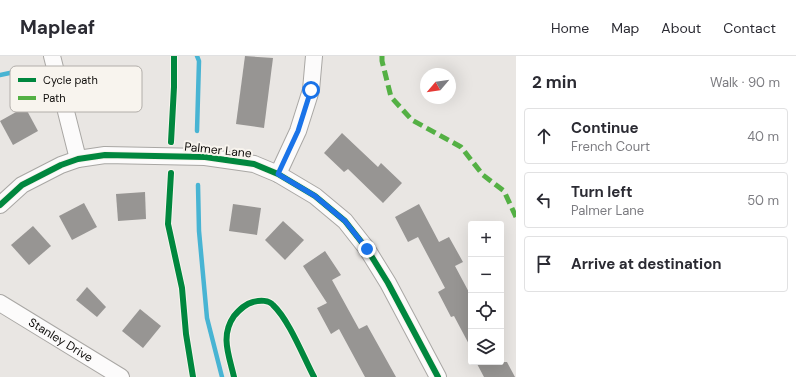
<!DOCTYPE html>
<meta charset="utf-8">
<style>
:root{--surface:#fff;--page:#f2f2f3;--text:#2b2b33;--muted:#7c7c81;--line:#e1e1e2}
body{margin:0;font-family:"DM Sans",sans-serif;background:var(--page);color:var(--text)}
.controls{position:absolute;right:12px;bottom:12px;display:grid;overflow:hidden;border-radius:4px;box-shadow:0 4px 16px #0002}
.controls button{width:36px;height:36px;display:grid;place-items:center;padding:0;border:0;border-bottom:1px solid var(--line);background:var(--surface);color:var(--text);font:20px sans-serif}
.compass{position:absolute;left:420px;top:12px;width:36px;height:36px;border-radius:50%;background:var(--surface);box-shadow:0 4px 16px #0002;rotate:241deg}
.stop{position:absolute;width:12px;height:12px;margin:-9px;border:3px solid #1a73e8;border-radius:50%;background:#fff}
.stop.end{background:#1a73e8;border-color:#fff;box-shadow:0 1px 4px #0008}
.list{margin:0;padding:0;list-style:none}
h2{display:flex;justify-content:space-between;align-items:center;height:52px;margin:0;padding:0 16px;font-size:17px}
h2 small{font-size:13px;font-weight:400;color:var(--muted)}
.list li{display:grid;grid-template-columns:26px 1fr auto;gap:12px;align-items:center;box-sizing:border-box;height:56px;margin:0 8px 8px;padding:0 8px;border:1px solid var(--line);border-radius:4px}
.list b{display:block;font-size:15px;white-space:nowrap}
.list p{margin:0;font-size:13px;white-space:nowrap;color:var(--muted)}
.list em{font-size:13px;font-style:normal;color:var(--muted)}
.icon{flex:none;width:22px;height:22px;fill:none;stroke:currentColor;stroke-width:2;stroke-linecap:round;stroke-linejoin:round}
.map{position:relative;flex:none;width:516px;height:321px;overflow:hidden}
header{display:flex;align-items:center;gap:24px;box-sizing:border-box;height:56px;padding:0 20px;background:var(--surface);border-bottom:1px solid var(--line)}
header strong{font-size:19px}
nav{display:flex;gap:22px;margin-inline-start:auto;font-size:14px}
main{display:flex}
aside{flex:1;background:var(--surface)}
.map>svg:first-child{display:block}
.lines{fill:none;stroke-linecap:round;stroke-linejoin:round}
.stream{stroke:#48b4d3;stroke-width:4.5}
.building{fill:#979593}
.minor-casing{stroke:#a9a7a4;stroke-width:18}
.minor{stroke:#fcfbfb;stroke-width:16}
.quiet{stroke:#54b044;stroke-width:5;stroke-dasharray:10 5;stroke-linecap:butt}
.cycleway-casing{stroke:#f8f4ee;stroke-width:8}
.cycleway{stroke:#00873e;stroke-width:6}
.route{stroke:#1a73e8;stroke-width:5}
.labels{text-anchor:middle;stroke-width:4;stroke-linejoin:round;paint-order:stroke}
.street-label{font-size:12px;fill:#0e0c0a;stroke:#f8f4ee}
.key{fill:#f8f4ee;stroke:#b2aeaa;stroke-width:1}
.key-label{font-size:11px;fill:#0e0c0a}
</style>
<header>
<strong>Mapleaf</strong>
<nav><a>Home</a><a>Map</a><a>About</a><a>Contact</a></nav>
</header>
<main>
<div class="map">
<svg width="516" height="321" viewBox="0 0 516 321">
<rect width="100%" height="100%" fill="#e9e6e3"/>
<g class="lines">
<g class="stream">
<path d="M0,19L19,15"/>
<path d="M197,75L199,5L197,0"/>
<path d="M198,129L199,175L207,262L222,321"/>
</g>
</g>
<g class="building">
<path d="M245,0L273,2L264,72L236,68Z"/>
<path d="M25,51L38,75L13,89L0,65Z"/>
<path d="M342,77L378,111L381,107L402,127L383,147L348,113L344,116L324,97Z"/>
<path d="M145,136L146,163L118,165L116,138Z"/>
<path d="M84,147L97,171L72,184L59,160Z"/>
<path d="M233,148L261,152L257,179L229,175Z"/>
<path d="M419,148L439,186L449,181L463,206L455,210L471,240V292L454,260L451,261L438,236L445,232L418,181L408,186L395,161Z"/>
<path d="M283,165L304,184L285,204L265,184Z"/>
<path d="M33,170L51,190L29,209L11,189Z"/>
<path d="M325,195L341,219L332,224L359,273L367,269L396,321H365L339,273L331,278L317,252L327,247L303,210Z"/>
<path d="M87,231L106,251L97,261L76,244Z"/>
<path d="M140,253L161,270L143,292L122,275Z"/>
<path d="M476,306H507L515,321H484Z"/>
</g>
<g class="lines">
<defs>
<g id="minor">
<path d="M52,0L78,103"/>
<path d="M278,118L298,75L311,34L314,0"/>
<path d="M0,149L22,129L61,109L78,103L105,99L205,101L254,108L278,118L315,140L345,165L367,193L388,227L438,321"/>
<path id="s1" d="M0,247L121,321"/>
</g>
</defs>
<use href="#minor" class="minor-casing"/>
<use href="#minor" class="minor"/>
<path class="quiet" d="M382,0V5L391,41L412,64L461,91L483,119L504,135L516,161"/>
<defs>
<g id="cycleway">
<path d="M171,86L174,31V0"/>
<path d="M171,117L168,168L182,232L186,278L193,321"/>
<path d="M0,149L22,129L61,109L78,103L105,99L205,101L254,108L278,118L315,140L345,165L367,193L388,227L438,321"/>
<path d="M234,321C229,299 220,280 234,260C240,253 245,248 253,246C260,244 269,244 273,249C289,264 303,300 314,321"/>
</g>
</defs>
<use href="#cycleway" class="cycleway-casing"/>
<use href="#cycleway" class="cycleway"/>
</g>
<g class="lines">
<path class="route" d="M311,34L298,75L278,118L315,140L345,165L367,193"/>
</g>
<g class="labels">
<g class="street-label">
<text transform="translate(218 94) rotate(6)" y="4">Palmer Lane</text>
<text dy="4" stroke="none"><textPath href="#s1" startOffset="71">Stanley Drive</textPath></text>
</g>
</g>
<rect x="10" y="10" width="132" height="46" rx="6" class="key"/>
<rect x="18" y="22" width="18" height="4" fill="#00873e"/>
<rect x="18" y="40" width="18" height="4" fill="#54b044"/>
<g class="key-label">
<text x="43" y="28">Cycle path</text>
<text x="43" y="46">Path</text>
</g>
</svg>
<div class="controls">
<button>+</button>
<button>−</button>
<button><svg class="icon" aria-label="locate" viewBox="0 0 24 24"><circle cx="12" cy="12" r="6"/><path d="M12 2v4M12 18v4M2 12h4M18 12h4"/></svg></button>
<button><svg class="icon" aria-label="layers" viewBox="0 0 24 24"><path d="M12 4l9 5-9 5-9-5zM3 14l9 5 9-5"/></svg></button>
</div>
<svg class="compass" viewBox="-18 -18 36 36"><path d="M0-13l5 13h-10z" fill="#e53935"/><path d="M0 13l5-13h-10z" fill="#7c7c81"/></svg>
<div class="stop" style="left:311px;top:34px"></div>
<div class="stop end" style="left:367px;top:193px"></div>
</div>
<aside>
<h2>2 min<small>Walk · 90 m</small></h2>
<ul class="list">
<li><svg class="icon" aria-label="ahead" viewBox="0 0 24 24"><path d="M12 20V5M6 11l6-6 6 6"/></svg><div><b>Continue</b><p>French Court</p></div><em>40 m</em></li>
<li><svg class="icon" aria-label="left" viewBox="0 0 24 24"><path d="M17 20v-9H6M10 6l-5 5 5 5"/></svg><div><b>Turn left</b><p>Palmer Lane</p></div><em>50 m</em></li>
<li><svg class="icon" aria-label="arrive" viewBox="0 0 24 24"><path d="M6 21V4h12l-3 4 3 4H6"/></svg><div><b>Arrive at destination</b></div></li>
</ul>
</aside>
</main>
